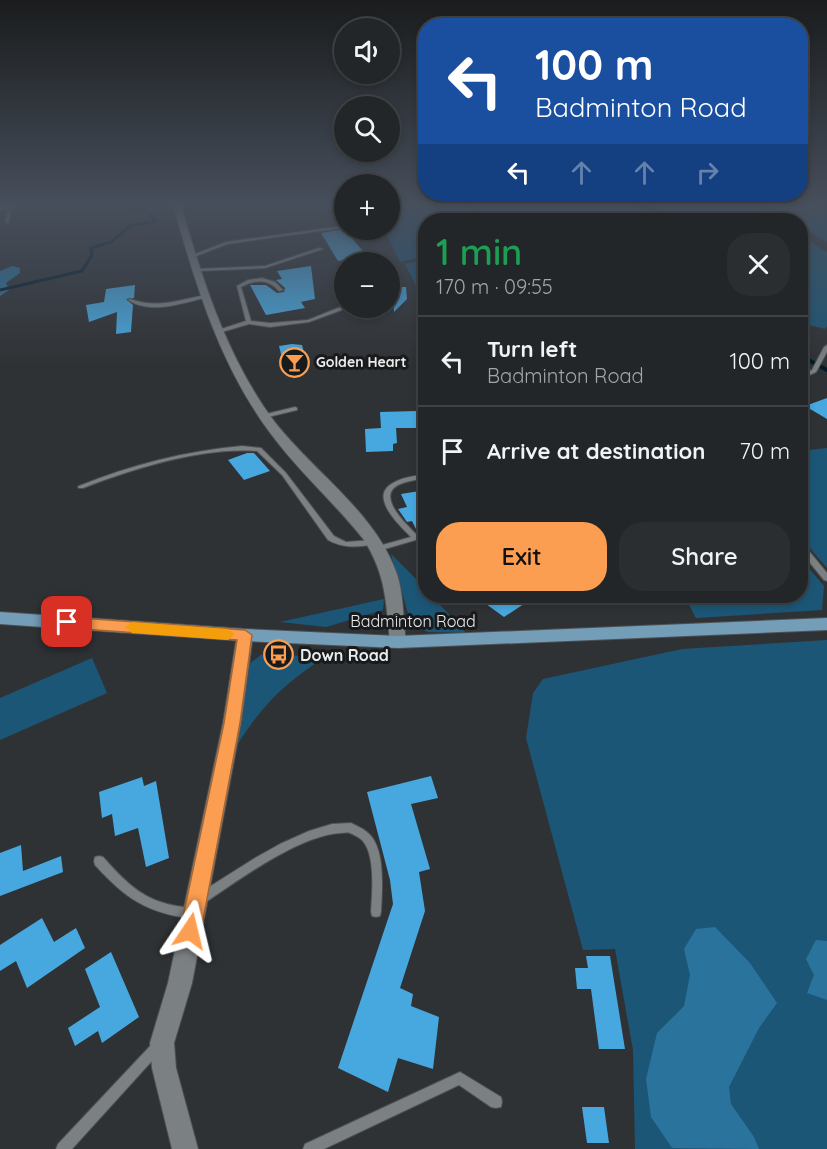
<!DOCTYPE html>
<meta charset="utf-8">
<style>
body{margin:0;font-family:Quicksand,sans-serif;background:#2b2e30;color:#f1f3f6;height:100vh;display:flex;flex-direction:column;font-size:22px;white-space:nowrap}
*{box-sizing:border-box;margin:0}
p{font-size:20px;color:#a3a5a8}
.icon{flex:none;width:33px;height:33px;fill:none;stroke:currentColor;stroke-width:2;stroke-linecap:round;stroke-linejoin:round}
.map{position:relative;flex:1;overflow:hidden}
.panel{position:absolute;left:418px;top:213px;width:390px;height:390px;display:flex;flex-direction:column;background:#232628;border-radius:24px;box-shadow:0 3px 9px #0003,0 0 0 2px #404345}
.panel>*{flex:none}
.banner{position:absolute;left:418px;top:18px;width:390px;height:183px;border-radius:24px;box-shadow:0 3px 9px #0003,0 0 0 2px #404345;background:#1a4fa0;color:#fff;overflow:hidden}
.buttons{position:absolute;left:334px;top:18px;display:grid;gap:12px}
.buttons a{display:grid;place-items:center;width:66px;height:66px;border-radius:50%;background:#232628;box-shadow:0 3px 9px #0003,0 0 0 2px #404345;font-size:30px}
.pin{position:absolute;display:grid;place-items:center;width:51px;height:51px;color:#fff;margin:-26px;border-radius:12px;box-shadow:0 3px 9px #0006}
.me{position:absolute;width:66px;margin:-33px;rotate:10deg;stroke-linejoin:round;filter:drop-shadow(0 0 4px #0008)}
.turn{display:flex;align-items:center;gap:21px;height:126px;padding:0 18px;font-size:27px}
.turn .icon{width:78px;height:78px;stroke-width:2.5}
.turn b{display:block;font-size:42px;line-height:51px}
.lanes{display:flex;align-items:center;height:57px;padding:0 18px;background:#0003;justify-content:center;gap:30px;direction:ltr}
.lanes .off{opacity:.35}
.round{display:grid;place-items:center;flex:none;width:63px;height:63px;border-radius:24px;background:#2b2e30}
.headline{display:flex;align-items:center;justify-content:space-between;height:102px;padding:0 18px}
h1{font-size:36px;font-weight:600;line-height:45px;color:#1e9e55}
.action{display:flex;gap:12px;margin-top:auto;padding:12px 18px}
.action a{flex:1;height:69px;border-radius:24px;background:#fb9e51;color:#111;font-size:24px;font-weight:600;line-height:69px;text-align:center}
.action a+a{background:#2b2e30;color:#f1f3f6}
ul{padding:0;list-style:none}
li{display:flex;align-items:center;gap:18px;height:90px;padding:0 18px;border-top:2px solid #404345}
li div{flex:1}
li b{display:block;font-size:22px}
li em{font-style:normal}
.map>svg:first-child{display:block}
.green{fill:#1c5676}
.forest{fill:#29739d}
.lines{fill:none;stroke-linecap:round;stroke-linejoin:round}
.stream-far1{stroke:#001b2c;stroke-width:3}
.stream{stroke:#001b2c;stroke-width:4}
.building{fill:#47a8e0}
.service-casing{stroke:#4e5053;stroke-width:2}
.minor-casing{stroke:#4e5053;stroke-width:2}
.tertiary-casing{stroke:#4e5053;stroke-width:2}
.primary-casing{stroke:#4e5053;stroke-width:2}
.service{fill:#7b8083;fill-rule:evenodd}
.minor{fill:#7b8083;fill-rule:evenodd}
.tertiary{fill:#7b8083;fill-rule:evenodd}
.primary{fill:#749db8;fill-rule:evenodd}
.route{fill:#fb9e51;stroke:#a36735;stroke-width:1.5}
.slow{fill:#f59e0b}
.labels{text-anchor:middle;stroke-width:6;stroke-linejoin:round;paint-order:stroke}
.far-poi-label{font-size:14px;font-weight:bold;fill:#e9ebed;stroke:#181a1b;text-anchor:start}
.street-label{font-size:16px;fill:#e9ebed;stroke:#181a1b}
.poi-label{font-size:16px;font-weight:bold;fill:#e9ebed;stroke:#181a1b;text-anchor:start}
</style>
<div class="map">
<svg width="827" height="1149" viewBox="0 0 827 1149">
<rect width="100%" height="100%" fill="#2f3235"/>
<g class="green">
<polygon points="390,205 464,205 488,220 426,220 426,256 400,262 385,230 390,230"/>
<polygon points="470,205 628,205 656,214 662,220 493,220"/>
<polygon points="648,205 755,205 774,220 673,220 667,212"/>
<polygon points="768,205 827,205 827,242 801,226 801,220 792,220"/>
<polygon points="801,236 827,252 827,326 825,329 801,323"/>
<polygon points="426,259 426,305 405,264"/>
<polygon points="827,448 827,568 801,538 801,451"/>
<polygon points="391,554 426,589 426,596 432,596 466,633 428,632 411,624"/>
<polygon points="801,559 824,586 822,610 696,618 684,596 801,596"/>
<polygon points="384,599 383,610 326,627 280,622"/>
<polygon points="827,640 827,1149 635,1149 633,1050 615,949 583,950 526,738 533,693 543,679 682,649"/>
<path d="M261,655L315,656L319,661C278,688 256,713 231,755L246,666Z"/>
<polygon points="92,658 107,693 0,740 0,698"/>
</g>
<g class="forest">
<polygon points="12,266 20,268 20,273 6,283 9,290 0,296 0,271"/>
<polygon points="715,927 750,963 777,1003 759,1028 729,1087 731,1104 754,1137 759,1149 672,1148 651,1117 646,1079 657,1033 684,1006 690,975 684,949 696,929"/>
<polygon points="816,940 827,941 827,1000 807,993 814,975 806,959"/>
</g>
<g class="lines">
<g class="stream-far1">
<polyline points="638,205 661,213 667,220"/>
<polyline points="0,290 82,271 92,255 91,248 111,242 130,226 155,221 147,211 126,205"/>
</g>
<polyline class="stream" points="801,356 827,370"/>
</g>
<g class="building">
<polygon points="345,229 345,230 367,256 338,261 321,233"/>
<polygon points="311,266 315,299 301,302 305,308 266,315 250,285 266,285 277,293 284,292 285,288 276,280 282,279 277,271"/>
<polygon points="135,285 134,298 126,299 133,305 131,332 116,334 117,312 89,322 86,305 104,302 106,289"/>
<polygon points="392,287 406,287 407,299 394,312"/>
<polygon points="292,344 302,345 308,368 306,368 307,371 292,373 291,369 285,370 279,346"/>
<polygon points="827,398 827,419 805,406"/>
<polygon points="417,411 418,428 396,428 397,443 393,444 393,451 366,452 365,429 381,428 380,412"/>
<polygon points="247,453 254,453 270,471 244,480 228,460"/>
<polygon points="426,490 426,531 418,533 412,521 407,522 398,509 407,507 401,494"/>
<polygon points="475,596 536,596 504,617"/>
<polygon points="431,776 438,798 411,804 430,869 419,872 425,911 400,988 413,994 411,1006 439,1017 433,1069 398,1058 388,1092 338,1068 393,904 390,880 367,792"/>
<polygon points="142,777 144,786 156,781 169,858 146,867 138,828 115,836 112,814 102,818 99,792"/>
<polygon points="21,845 23,871 61,856 63,872 0,896 0,853"/>
<polygon points="42,918 54,942 76,928 85,948 27,988 16,961 0,971 0,945"/>
<polygon points="111,952 139,1017 102,1043 98,1031 75,1046 68,1028 100,1007 85,969"/>
<polygon points="586,956 610,956 625,1049 599,1049 591,989 577,989 575,968 588,968"/>
<polygon points="582,1107 604,1107 609,1143 587,1143"/>
</g>
<g class="lines">
<defs>
<g id="service">
<polygon points="10,206 12,207 9,222 7,223 5,222 8,207"/>
<polygon points="342,226 344,227 343,228 227,244 194,257 190,256 226,242"/>
<polygon points="319,248 323,249 265,268 197,271 195,270 197,269 265,266"/>
<path d="M262,278L275,282L283,290L279,291C269,279 255,279 241,287L251,321L270,323L308,320L343,306H345V308H347L309,322L270,327L249,324L222,332H218V330L246,321L237,286L248,280Z"/>
<polygon points="336,292 340,292 345,295 345,298 336,294"/>
<path d="M206,295L208,296V297C183,303 151,315 128,300L130,299C158,309 178,300 206,295Z"/>
<polygon points="827,345 827,352 816,372 801,379 801,375 812,370 824,347"/>
<polygon points="295,407 297,408 297,410 264,418 261,416 262,415"/>
<path d="M242,446L261,448L286,473L334,536L346,542L373,540H376L377,542L376,544C359,547 344,549 328,540L282,475L257,451C202,447 135,468 83,488H79L78,487L79,486C131,465 186,451 242,446Z"/>
<path d="M426,474V478C417,480 406,481 398,485C376,497 407,525 417,535L426,533V537L378,551H375L374,549L375,547L411,537C399,525 368,496 393,483C403,477 415,476 426,474Z"/>
<polygon points="801,545 804,545 827,573 827,581 824,580 801,552"/>
<path d="M351,823C357,826 364,829 368,833C386,848 382,891 381,912L380,916L376,917L372,916L371,912C372,893 376,855 362,840C360,838 353,834 350,833C347,832 344,833 341,833C300,835 240,879 206,902L202,903L198,902L197,898L198,894L255,858L280,844L309,831L332,824Z"/>
<path d="M99,856L103,857C120,876 138,896 164,903C175,907 186,906 197,910L198,914L197,918L193,919C147,913 126,899 95,865L94,861L95,857Z"/>
<polygon points="156,1042 160,1044 162,1048 160,1052 72,1149 56,1149 58,1144 152,1044"/>
<polygon points="460,1072 501,1097 502,1102 501,1107 496,1108 491,1107 459,1085 324,1149 303,1149 305,1144"/>
</g>
<g id="minor">
<polygon points="9,205 21,205 0,211 0,207"/>
<polygon points="245,629 251,631 253,635 241,723 192,983 174,1043 176,1068 198,1149 172,1149 152,1068 150,1043 168,983 223,723 237,635 239,631"/>
</g>
<path id="tertiary" d="M173,205H181C201,275 223,346 264,407C303,466 373,506 397,574C404,596 403,620 406,642L404,646H392L390,642C386,602 386,575 364,540C335,503 299,472 271,434C220,366 196,286 173,205Z"/>
<polygon id="primary" points="0,612 245,629 398,636 827,618 827,630 398,648 245,641 0,624"/>
</defs>
<use href="#service" class="service-casing"/>
<use href="#minor" class="minor-casing"/>
<use href="#tertiary" class="tertiary-casing"/>
<use href="#primary" class="primary-casing"/>
<use href="#service" class="service"/>
<use href="#minor" class="minor"/>
<use href="#tertiary" class="tertiary"/>
<use href="#primary" class="primary"/>
</g>
<linearGradient id="sky" x2="0" y2="1"><stop stop-color="#1a1c1d"/><stop offset="0.56" stop-color="#474f5c"/><stop offset="1" stop-color="#474f5c" stop-opacity="0"/></linearGradient>
<rect width="827" height="365" fill="url(#sky)"/>
<polygon class="route" points="67,617 245,630 252,635 240,723 201,931 198,938 190,941 183,938 180,931 224,723 237,640 67,628 59,622"/>
<polygon class="slow" points="132,622 228,629 235,634 228,640 132,633 125,627"/>
<defs>
<symbol id="bar-ring" viewBox="-11 -11 22 22"><circle r="9.5" fill="#181a1b" stroke="#fb9e51" stroke-width="1.5"/><path d="M-6-5H6L.8 .8V4.5H3.5V6h-7V4.5H-.8V.8Z" fill="#fb9e51"/></symbol>
<symbol id="bus-ring" viewBox="-11 -11 22 22"><circle r="9.5" fill="#181a1b" stroke="#fb9e51" stroke-width="1.5"/><path d="M-5-6H5V4H4V6H2V4H-2V6H-4V4H-5ZM-3.5-4V0h7V-4ZM-3.5 1.2v1.5H-2V1.2ZM2 1.2v1.5H3.5V1.2Z" fill="#fb9e51"/></symbol>
</defs>
<g fill-rule="evenodd">
<use href="#bar-ring" x="278" y="346" width="33" height="33"/>
<use href="#bus-ring" x="262" y="638" width="33" height="33"/>
</g>
<g class="labels">
<g class="far-poi-label">
<text x="316" y="367">Golden Heart</text>
</g>
<g class="street-label">
<text x="413" y="627">Badminton Road</text>
</g>
<g class="poi-label">
<text x="300" y="661">Down Road</text>
</g>
</g>
</svg>
<div class="buttons">
<a><svg class="icon" aria-label="sound" viewBox="0 0 24 24"><path d="M4 9h4l5-4v14l-5-4H4zM17 9q2 3 0 6"/></svg></a>
<a><svg class="icon" aria-label="search" viewBox="0 0 24 24"><circle cx="10" cy="10" r="6"/><path d="M15 15l6 6"/></svg></a>
<a>+</a>
<a>−</a>
</div>
<div class="pin" style="left:67px;top:622px;background:#d93025"><svg class="icon" aria-label="arrive" viewBox="0 0 24 24"><path d="M6 21V4h12l-3 4 3 4H6"/></svg></div>
<svg class="me" style="left:190px;top:931px" viewBox="-20 -20 40 40"><path d="M0-17L14 15 0 8-14 15z" fill="#fb9e51" stroke="#fff" stroke-width="4"/></svg>
<div class="banner">
<div class="turn"><svg class="icon" aria-label="left" viewBox="0 0 24 24"><path d="M17 20v-9H6M10 6l-5 5 5 5"/></svg><div><b>100 m</b>Badminton Road</div></div>
<div class="lanes"><svg class="icon" aria-label="left" viewBox="0 0 24 24"><path d="M17 20v-9H6M10 6l-5 5 5 5"/></svg><svg class="icon off" aria-label="ahead" viewBox="0 0 24 24"><path d="M12 20V5M6 11l6-6 6 6"/></svg><svg class="icon off" aria-label="ahead" viewBox="0 0 24 24"><path d="M12 20V5M6 11l6-6 6 6"/></svg><svg class="icon off" aria-label="right" viewBox="0 0 24 24"><path d="M7 20v-9h11M14 6l5 5-5 5"/></svg></div>
</div>
<section class="panel">
<div class="headline"><div><h1>1 min</h1><p>170 m · 09:55</p></div><a class="round"><svg class="icon" aria-label="close" viewBox="0 0 24 24"><path d="M6 6l12 12M18 6L6 18"/></svg></a></div>
<ul>
<li><svg class="icon" aria-label="left" viewBox="0 0 24 24"><path d="M17 20v-9H6M10 6l-5 5 5 5"/></svg><div><b>Turn left</b><p>Badminton Road</p></div><em>100 m</em></li>
<li><svg class="icon" aria-label="arrive" viewBox="0 0 24 24"><path d="M6 21V4h12l-3 4 3 4H6"/></svg><div><b>Arrive at destination</b></div><em>70 m</em></li>
</ul>
<div class="action"><a>Exit</a><a>Share</a></div>
</section>
</div>
